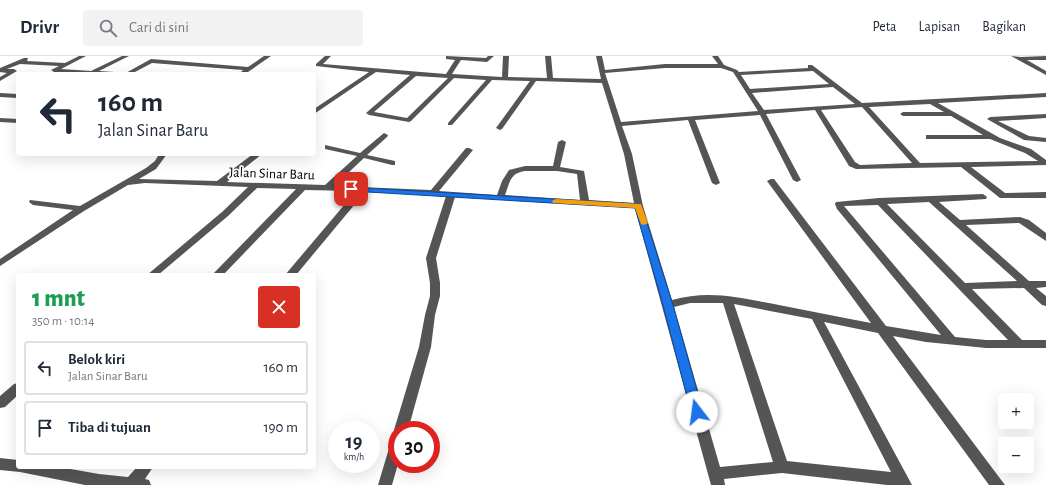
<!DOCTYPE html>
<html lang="id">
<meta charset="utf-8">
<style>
body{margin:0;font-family:"Alegreya Sans",sans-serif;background:#f2f2f3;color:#1f2937;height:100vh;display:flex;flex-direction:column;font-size:15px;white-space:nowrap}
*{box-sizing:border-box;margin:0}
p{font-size:13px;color:#747a83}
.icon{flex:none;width:22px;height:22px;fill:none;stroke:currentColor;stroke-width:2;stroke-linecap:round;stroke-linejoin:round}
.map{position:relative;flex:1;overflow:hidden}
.panel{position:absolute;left:16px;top:217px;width:300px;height:196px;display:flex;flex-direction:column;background:#fff;border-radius:4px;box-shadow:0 4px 16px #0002}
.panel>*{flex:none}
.guide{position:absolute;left:16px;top:16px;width:300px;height:84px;border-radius:4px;box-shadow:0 4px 16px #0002;background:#fff;color:#1f2937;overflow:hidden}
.controls{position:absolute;left:998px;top:337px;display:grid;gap:8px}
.controls a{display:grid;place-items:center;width:36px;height:36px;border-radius:4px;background:#fff;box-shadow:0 4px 16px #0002;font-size:20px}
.speed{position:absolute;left:328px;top:365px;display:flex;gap:8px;font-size:20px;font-weight:700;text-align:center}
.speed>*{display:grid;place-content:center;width:52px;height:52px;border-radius:50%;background:#fff;box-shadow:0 4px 16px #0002;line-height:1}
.speed small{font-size:10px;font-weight:400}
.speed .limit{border:6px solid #d22;background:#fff;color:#111}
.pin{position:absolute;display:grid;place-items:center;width:34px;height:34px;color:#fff;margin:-17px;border-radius:8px;box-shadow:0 2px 6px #0006}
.me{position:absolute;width:44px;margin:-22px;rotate:345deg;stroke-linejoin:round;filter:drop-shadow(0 0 3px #0008)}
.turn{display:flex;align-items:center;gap:14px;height:84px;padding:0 16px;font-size:18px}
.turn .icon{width:52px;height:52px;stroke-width:2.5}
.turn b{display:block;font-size:28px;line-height:34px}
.round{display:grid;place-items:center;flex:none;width:42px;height:42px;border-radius:4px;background:#f2f2f3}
.headline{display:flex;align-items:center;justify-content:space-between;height:68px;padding:0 16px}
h1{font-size:24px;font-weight:800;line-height:30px;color:#1e9e55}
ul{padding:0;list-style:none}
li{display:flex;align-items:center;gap:12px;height:54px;margin:0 8px 6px;padding:0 8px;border:2px solid #e0e1e3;border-radius:4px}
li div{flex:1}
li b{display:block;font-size:15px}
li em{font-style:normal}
header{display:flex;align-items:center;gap:24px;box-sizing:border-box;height:56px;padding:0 20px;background:#fff;border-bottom:1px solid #e0e1e3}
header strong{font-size:19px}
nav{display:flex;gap:22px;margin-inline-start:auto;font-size:14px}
.search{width:280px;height:36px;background:#f2f2f3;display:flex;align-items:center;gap:10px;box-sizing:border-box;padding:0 14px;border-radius:4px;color:#747a83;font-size:15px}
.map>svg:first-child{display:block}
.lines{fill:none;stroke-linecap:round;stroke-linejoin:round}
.minor{fill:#555;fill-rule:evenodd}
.route{fill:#1a73e8;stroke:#114b97}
.slow{fill:#f59e0b}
.labels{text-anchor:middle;stroke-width:3.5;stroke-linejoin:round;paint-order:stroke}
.street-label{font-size:14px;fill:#000;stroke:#fff}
</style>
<header>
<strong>Drivr</strong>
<div class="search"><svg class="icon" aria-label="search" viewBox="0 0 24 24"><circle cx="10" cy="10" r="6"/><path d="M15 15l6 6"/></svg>Cari di sini</div>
<nav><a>Peta</a><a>Lapisan</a><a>Bagikan</a></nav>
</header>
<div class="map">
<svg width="1046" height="429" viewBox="0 0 1046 429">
<rect width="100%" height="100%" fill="#fff"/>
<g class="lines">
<g class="minor">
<polygon points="79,0 86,0 61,13 91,15 122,0 129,0 99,15 114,16 117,18 54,16 51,14 59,10 20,8 7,13 14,13 17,15 0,25 0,21 7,17 0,16 0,12 24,2 28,2 27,5 65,7"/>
<polygon points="264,0 271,0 245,18 240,17 243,14 152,7 131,18 124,18 151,3 248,11"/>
<path d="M325,0H331L323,8L446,18L455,4L446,3V0L486,2L488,0H494L487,6L461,4L452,18L502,21L503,0H509L508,21L547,22L545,0H551L553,22L601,23L596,0H602L605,14L665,8H718L712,0H718L724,9L737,14L739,16L808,12V9H812L862,47L1046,37V41L938,47L1000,82L1031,93L1046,104V109L971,111L1005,137L1046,136V142H1000L961,111L856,113L849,110L815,54L766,58L801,124L797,126L793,124L760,59L695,64L720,127L716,129L712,127L688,64L622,70L632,98L643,150L672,244C712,233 744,243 784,250C813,256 841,261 871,267L767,125L771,123H774L886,270L941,279L837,153L835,148L836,146L879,142L983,138L987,141L986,143L939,146L960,164L1020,161L1029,164L1046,177V185L1019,167L966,169L1029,225H1046V231L1036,232L1046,240V250L1042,249L1024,232L972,233L1022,284H1046V292H986L926,286L893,280L1005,429H989L878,277L824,266L912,429H887L782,417L724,423L725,429H711L635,152L455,141L436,202L440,227V240L435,259L431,291L408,374H397V378L394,374L419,291L425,259L430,240V227L426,202L446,140L365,136L296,219H285L356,135L305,134L223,219H212L296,133L257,132L228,160L158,219H147L222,156L248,131L145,127L128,129L84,155L0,210V203L73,154L33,149L29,146L30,144L80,150L146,112L155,105L159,98H167L156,113L139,123L217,125L253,98H262L227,126L325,129L357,100L325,93V89L360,97L384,77L388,79L387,81L367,99L395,105V109H392L364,102L334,130L431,134L466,92H469L473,94L439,135L497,139L502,125L509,114L525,110H553L558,86L562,84L566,86L560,111L584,115L589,144L634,147L624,98L602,27L536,25L502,73L500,74L496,72L530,25L492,24L452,69H448V67L486,24L454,22L411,65L409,66L369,59L366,57L410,19L376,16L314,58V53L369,16L316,10V8ZM665,12H721L733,16L758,55L621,66L605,17ZM813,15L829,28L750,33L741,19ZM416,20L448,22L407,62L374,56ZM833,31L855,48L764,54L752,37ZM930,48L944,56H903L900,58L903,60H951L983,79H926V83H990L1025,97L1038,105L920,107L869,51ZM862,51L912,107L860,109L855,106L821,54ZM525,115H557L577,118L580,144L505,139C510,126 510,117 525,115ZM929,146L1017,225L965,227L887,148ZM878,149L1008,284H986L955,281L844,150ZM690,247H723L773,406L720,411L674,251ZM734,248L812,263L891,416L787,405Z"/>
<polygon points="1011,0 1021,1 1046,0 1046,4 1027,4 1046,15 1046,19"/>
<polygon points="0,37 18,38 18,42 0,41"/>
<polygon points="1046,58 1046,62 998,65 1029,80 1046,82 1046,86 1024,84 987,63 990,61"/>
<polygon points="0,62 18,63 18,67 0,66"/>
<polygon points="18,327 18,339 5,351 0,352 0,340 14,328"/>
<polygon points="397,383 397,408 398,408 392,429 378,429 390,389 392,385"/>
<polygon points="0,402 18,404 18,411 59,411 99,418 128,421 137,411 153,411 145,423 149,424 151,429 85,429 20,416 0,414"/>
</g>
</g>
<polygon class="route" points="348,131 641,148 673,249 703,356 701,360 697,361 693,360 691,356 663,249 635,152 351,135 348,134"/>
<polygon class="slow" points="556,143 641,148 648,167 644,169 641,168 635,152 553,147 552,145"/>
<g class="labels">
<g class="street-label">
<text transform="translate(272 117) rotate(2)" y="5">Jalan Sinar Baru</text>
</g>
</g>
</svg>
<div class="controls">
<a>+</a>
<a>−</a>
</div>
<div class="speed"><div>19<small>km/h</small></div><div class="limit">30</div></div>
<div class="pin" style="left:351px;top:133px;background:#d93025"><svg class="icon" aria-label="arrive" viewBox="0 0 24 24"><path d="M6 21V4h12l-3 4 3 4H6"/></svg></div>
<svg class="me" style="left:697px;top:356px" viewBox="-20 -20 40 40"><circle r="19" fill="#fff"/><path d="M0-13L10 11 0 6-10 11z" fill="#1a73e8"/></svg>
<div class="guide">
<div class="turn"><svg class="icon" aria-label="left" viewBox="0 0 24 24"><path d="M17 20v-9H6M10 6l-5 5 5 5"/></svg><div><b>160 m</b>Jalan Sinar Baru</div></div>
</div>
<section class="panel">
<div class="headline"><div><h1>1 mnt</h1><p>350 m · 10:14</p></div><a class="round" style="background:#d93025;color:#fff"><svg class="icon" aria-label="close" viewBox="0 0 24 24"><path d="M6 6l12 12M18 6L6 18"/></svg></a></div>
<ul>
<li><svg class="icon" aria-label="left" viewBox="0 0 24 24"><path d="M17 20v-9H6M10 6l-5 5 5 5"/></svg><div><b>Belok kiri</b><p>Jalan Sinar Baru</p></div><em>160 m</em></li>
<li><svg class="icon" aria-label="arrive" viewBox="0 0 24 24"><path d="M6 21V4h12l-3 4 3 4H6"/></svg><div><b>Tiba di tujuan</b></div><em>190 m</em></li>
</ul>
</section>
</div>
